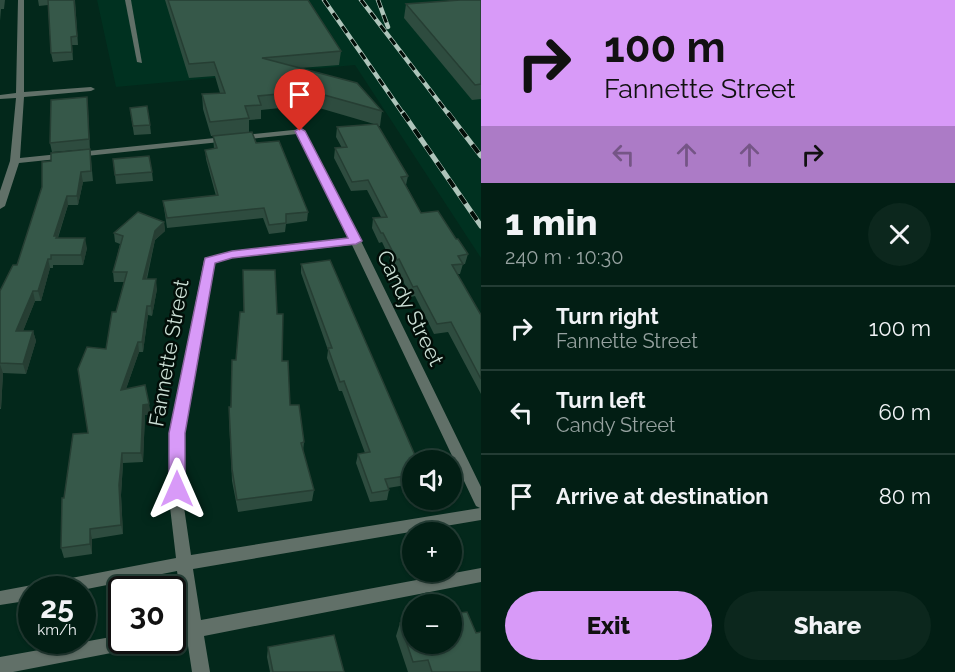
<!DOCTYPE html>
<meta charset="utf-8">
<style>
body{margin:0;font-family:Raleway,sans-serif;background:#0c271d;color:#f1f3f6;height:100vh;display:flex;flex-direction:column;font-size:22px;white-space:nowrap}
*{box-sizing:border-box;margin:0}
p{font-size:20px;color:#96a2a0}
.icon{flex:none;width:33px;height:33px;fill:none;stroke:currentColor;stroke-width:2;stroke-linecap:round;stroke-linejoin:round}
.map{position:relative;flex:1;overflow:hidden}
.sheet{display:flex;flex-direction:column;background:#021e14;width:474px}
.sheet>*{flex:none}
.guide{background:#d89af8;color:#111;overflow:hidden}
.tools{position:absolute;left:402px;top:450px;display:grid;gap:12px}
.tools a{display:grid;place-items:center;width:60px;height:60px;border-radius:50%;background:#021e14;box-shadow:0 2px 4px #0004,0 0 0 2px #233c34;font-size:30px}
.speed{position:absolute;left:18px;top:576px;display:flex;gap:12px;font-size:30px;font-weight:700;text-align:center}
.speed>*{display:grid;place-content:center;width:78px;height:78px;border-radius:50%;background:#021e14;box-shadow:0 2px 4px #0004,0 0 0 2px #233c34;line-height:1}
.speed small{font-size:15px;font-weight:400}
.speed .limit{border:3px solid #111;border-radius:9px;background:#fff;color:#111}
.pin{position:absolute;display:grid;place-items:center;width:51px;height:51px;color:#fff;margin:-62px -26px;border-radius:50% 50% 50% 0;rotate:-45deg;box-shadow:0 0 6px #0007}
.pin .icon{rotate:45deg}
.me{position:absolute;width:66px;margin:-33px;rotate:0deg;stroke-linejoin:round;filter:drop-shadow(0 0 4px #0008)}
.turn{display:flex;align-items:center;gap:21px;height:126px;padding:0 24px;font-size:27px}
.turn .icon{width:78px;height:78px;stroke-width:2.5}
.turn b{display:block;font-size:42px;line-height:51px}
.lanes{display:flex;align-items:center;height:57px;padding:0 24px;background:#0003;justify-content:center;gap:30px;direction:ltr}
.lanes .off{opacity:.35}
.round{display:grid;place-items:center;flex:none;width:63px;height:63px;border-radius:32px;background:#0c271d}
.summary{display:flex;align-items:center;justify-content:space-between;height:102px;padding:0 24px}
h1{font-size:36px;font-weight:800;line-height:45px}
.action{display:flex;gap:12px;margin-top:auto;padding:12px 24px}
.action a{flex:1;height:69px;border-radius:36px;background:#d89af8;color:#111;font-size:24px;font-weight:800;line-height:69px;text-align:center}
.action a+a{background:#0c271d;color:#f1f3f6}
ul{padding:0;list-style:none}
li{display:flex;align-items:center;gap:18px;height:84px;padding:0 24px;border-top:2px solid #233c34}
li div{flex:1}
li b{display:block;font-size:22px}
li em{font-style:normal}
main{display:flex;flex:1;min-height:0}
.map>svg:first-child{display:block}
.built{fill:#003120}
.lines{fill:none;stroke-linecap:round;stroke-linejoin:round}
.lane{fill:#617068;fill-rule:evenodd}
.street{fill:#617068;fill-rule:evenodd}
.rail-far1-casing{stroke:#aec4ba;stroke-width:4.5}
.rail-casing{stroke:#aec4ba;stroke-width:5}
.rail-far1{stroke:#020e08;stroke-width:3;stroke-dasharray:8;stroke-linecap:butt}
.rail{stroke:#020e08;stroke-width:4;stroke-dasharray:10;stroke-linecap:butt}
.wall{fill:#2e4c3f}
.shaded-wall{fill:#263e33}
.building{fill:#365849;stroke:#263e33;stroke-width:1.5}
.route{fill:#d89af8;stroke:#8c64a1;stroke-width:1.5}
.labels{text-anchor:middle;stroke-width:5;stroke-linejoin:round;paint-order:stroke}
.street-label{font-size:21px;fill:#caded4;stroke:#020e08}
</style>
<main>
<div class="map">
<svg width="481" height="672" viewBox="0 0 481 672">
<rect width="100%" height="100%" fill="#03281b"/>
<polygon class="built" points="97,0 481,0 481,258 355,65 116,87"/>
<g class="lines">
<polygon class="lane" points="125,0 131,0 142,63 137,62"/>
<g class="street">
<path d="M18,0H24V92L91,87L95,89L91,91L24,97L20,158L303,129L361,241L481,487V520L193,569L201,620L481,568V582L204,636L210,672H192L187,639L172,642L168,640H172V626L185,623L177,571L82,590H32V600L0,605V591L32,585L38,588L39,585L45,583L176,558L170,507V433L204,260L205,258L232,252L350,239L297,134L19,163L5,206L0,209V191L10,161L16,98L0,99V95L16,93ZM352,245L474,502L476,506L480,508L191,555L184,507V433L214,262L232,258Z"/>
<polygon points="122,635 122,640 145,640 143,646 137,648 13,672 0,672 0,657"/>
</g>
<defs>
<g id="rail-far1">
<polyline points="324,0 404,115"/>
<polyline points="361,0 449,115"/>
<polyline points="378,0 388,27"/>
</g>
<g id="rail">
<polyline points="403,113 481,226"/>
<polyline points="448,113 481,156"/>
</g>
</defs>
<use href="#rail-far1" class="rail-far1-casing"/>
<use href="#rail" class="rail-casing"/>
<use href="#rail-far1" class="rail-far1"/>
<use href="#rail" class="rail"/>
</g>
<g class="wall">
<polygon points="0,0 5,0 4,9 1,9 0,21"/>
<polygon points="38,0 75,0 78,45 72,45 73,60 53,62 51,53 48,5 39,6"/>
<polygon points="165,0 308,0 341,51 339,65 300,68 382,111 380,126 378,126 408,176 406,185 421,213 456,239 468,254 465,264 463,264 460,274 457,274 481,315 481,394 448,332 434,334 415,296 411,297 397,269 395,269 382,242 379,243 372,228 373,218 381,217 367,190 351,191 334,158 335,148 342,148 336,137 337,127 374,124 309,105 261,110 261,119 249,120 249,132 308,212 307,221 286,224 285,232 269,234 263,218 167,228 163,201 216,196 206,159 205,150 214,149 213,136 211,136 203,109 202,94 220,93 215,76 189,78"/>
<polygon points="481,0 481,99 472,100 404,18 406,4"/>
<polygon points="87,97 90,149 52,152 50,143"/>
<polygon points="130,108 150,125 151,134 134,135"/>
<polygon points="90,149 93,181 83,182 78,205 68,205 58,238 87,248 83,265 53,265 53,268 50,268 41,301 35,301 23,331 33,331 36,341 26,374 3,373 1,409 0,409 0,291 17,265 51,161"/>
<polygon points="113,159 152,172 153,181 116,184"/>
<polygon points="164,222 165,231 155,240 147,279 157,289 152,316 148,315 143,352 139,352 126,389 151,414 145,415 143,462 123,463 121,495 123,534 92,539 92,554 64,558 61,548 64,498 88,433 106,349 124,282 114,282 113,272 120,244 115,242 114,233"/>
<polygon points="301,264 412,460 412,484 388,488 389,490 387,500 370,502 356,463 358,454 365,453 342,391 339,391 327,358 328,350 301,273"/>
<polygon points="277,314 282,361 290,405 304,442 303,452 314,490 312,501 238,512 232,481 229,419 236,360"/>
<polygon points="400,623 476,633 481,672 408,672 396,636"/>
<polygon points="268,647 344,672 270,672 267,657"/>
</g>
<g class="shaded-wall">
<polygon points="87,97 88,106 90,149 89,139"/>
<polygon points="81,172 83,182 78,205 77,196"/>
<polygon points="67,196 68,205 57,239 54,236"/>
<polygon points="164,222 165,231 155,240 144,288 143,279 155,231"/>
<polygon points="85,238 87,248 83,265 81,255"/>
<polygon points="48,259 50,268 41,301 38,291"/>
<polygon points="156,279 157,289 152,316 151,306"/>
<polygon points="33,291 35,301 19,341 16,331"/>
<polygon points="147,306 148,315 143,352 142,342"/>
<polygon points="33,331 36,341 26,374 23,364"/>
<polygon points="138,342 139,352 122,400 121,390"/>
<polygon points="0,364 3,373 1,409 0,406"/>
<polygon points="149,404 151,414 145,415 143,462 141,453 143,405"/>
<polygon points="122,453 123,463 121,495 123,534 121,525 119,485"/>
<polygon points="90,529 92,539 92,554 90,544"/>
</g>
<g class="building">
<polygon points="48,0 74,0 77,36 71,37 72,52 51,53"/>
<polygon points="168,0 308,0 341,51 262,58 357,83 382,111 310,91 258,96 261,105 245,106 249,118 210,122 202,94 225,93 214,62 189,64"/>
<polygon points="460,0 481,0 481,84 475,85 406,4"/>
<polygon points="87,97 89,139 50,143 51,100"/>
<polygon points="147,106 150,125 133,126 130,108"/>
<polygon points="377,124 408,176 401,177 421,213 438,211 456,239 458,239 468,254 458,256 463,264 452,265 481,315 481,379 451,322 437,324 417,286 413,287 399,259 397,260 383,233 381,233 373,218 387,217 368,180 352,182 335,148 347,147 337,127"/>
<polygon points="252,132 256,143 279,141 308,212 286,214 286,223 269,225 264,208 167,218 163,201 218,195 205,150 217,148 213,136"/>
<polygon points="90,149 91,171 81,172 77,196 67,196 54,236 57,236 56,238 85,238 81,255 51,255 51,259 48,259 38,291 33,291 16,331 33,331 23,364 0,363 0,291 13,265 17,265 42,187 42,162 51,161 51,153"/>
<polygon points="149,156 152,172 115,175 113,159"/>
<polygon points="138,212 164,222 155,231 143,279 156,279 151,306 147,306 142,342 138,342 121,390 145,385 149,404 143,405 141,453 122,453 119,485 121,525 90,529 90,544 61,548 62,498 64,498 73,434 88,433 78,369 87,347 106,349 112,312 116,312 127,272 113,272 123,236 114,233"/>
<polygon points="330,260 417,460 412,460 412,475 385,479 389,490 372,493 358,454 370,452 344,381 340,382 328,348 332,348 301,264"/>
<polygon points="243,270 275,270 277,314 283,314 282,361 288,361 290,405 299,405 304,442 301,443 314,490 237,500 232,469 229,407 231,407 232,360 236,360 240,312 244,312"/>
<polygon points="467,612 476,633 481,632 481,672 432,672 428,660 413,662 400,623 412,621 412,644 452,644 452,614"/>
<polygon points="334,635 344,672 273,672 268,647"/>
</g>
<polygon class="route" points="300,128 305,131 362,241 356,244 232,258 215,263 185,433 185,489 183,494 177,496 172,494 169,489 169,433 205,258 232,251 348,238 295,131"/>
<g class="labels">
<g class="street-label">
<text transform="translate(410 308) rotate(64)" y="7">Candy Street</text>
<text transform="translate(169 353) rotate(-80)" y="7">Fannette Street</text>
</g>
</g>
</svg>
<div class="tools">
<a><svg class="icon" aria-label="sound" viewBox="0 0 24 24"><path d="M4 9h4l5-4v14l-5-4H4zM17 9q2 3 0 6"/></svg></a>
<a>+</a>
<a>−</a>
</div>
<div class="speed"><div>25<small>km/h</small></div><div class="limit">30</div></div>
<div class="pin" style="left:300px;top:131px;background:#d93025"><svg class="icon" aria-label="arrive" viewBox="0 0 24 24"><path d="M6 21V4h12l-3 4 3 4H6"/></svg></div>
<svg class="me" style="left:177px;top:489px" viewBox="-20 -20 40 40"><path d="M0-17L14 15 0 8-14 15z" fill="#d89af8" stroke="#fff" stroke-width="4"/></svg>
</div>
<section class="sheet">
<div class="guide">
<div class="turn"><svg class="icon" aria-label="right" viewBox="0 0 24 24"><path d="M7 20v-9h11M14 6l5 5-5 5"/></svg><div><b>100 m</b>Fannette Street</div></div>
<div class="lanes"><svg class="icon off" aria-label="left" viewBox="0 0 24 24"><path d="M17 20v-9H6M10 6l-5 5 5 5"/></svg><svg class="icon off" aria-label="ahead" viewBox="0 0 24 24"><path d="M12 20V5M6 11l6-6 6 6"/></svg><svg class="icon off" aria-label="ahead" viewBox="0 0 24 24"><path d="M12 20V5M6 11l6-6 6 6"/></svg><svg class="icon" aria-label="right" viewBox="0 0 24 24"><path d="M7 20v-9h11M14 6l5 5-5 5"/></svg></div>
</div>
<div class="summary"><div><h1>1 min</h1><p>240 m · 10:30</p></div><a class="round"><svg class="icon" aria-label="close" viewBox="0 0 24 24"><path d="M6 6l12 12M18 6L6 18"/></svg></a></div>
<ul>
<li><svg class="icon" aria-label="right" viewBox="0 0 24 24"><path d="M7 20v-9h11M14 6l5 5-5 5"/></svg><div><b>Turn right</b><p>Fannette Street</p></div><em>100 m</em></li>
<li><svg class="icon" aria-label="left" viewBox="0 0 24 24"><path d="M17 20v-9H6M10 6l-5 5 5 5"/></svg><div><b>Turn left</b><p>Candy Street</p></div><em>60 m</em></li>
<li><svg class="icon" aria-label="arrive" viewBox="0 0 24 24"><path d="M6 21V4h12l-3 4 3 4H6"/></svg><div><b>Arrive at destination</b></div><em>80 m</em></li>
</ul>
<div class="action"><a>Exit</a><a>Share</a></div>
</section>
</main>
